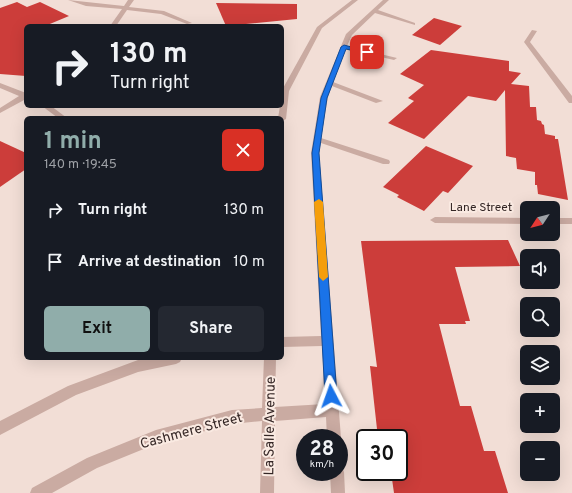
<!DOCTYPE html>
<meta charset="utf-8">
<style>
body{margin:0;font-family:Overpass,sans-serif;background:#242831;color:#f1f3f6;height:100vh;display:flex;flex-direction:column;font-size:15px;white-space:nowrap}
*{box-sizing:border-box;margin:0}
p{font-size:13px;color:#9ea1a6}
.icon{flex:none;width:22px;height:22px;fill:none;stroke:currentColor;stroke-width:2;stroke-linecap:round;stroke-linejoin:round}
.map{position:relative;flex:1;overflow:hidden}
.sheet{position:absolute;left:24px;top:116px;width:260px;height:244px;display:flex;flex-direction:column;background:#171b24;border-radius:6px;box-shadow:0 4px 16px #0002}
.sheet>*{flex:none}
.top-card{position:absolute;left:24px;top:24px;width:260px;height:84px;border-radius:6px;box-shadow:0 4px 16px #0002;background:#171b24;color:#f1f3f6;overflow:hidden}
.needle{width:26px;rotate:234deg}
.fabs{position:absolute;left:520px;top:201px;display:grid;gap:8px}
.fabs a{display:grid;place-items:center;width:40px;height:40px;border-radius:6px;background:#171b24;box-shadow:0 4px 16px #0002;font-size:20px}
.speed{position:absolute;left:296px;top:429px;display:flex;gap:8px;font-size:20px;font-weight:700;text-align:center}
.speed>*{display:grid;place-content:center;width:52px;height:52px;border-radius:50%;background:#171b24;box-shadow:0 4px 16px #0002;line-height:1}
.speed small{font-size:10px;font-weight:400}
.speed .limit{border:2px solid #111;border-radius:6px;background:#fff;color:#111}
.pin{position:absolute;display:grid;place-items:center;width:34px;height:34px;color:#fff;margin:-17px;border-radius:8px;box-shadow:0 2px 6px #0006}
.me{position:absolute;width:44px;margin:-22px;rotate:356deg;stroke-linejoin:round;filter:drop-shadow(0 0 3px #0008)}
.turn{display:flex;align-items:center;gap:14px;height:84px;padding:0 20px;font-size:18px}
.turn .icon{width:52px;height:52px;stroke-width:2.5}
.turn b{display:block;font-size:28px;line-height:34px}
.round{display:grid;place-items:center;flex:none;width:42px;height:42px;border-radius:6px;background:#242831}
.summary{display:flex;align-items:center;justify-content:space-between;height:68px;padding:0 20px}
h1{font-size:24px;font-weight:700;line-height:30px;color:#90adaa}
.button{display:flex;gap:8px;margin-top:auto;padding:8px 20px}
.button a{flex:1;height:46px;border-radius:6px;background:#90adaa;color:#111;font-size:16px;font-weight:700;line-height:46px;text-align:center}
.button a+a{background:#242831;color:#f1f3f6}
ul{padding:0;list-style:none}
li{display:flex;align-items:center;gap:12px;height:52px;padding:0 20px}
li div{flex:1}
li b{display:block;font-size:15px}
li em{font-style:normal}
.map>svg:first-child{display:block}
.building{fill:#cc3d3a}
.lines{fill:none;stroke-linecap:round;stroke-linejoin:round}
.minor{fill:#caaba2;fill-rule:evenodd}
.route{fill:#1a73e8;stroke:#114b97}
.slow{fill:#f59e0b}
.labels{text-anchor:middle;stroke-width:4;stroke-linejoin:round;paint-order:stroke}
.street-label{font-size:12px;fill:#342625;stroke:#faeae2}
.near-street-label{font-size:14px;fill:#342625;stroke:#faeae2}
</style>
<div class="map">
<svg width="572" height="493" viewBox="0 0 572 493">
<rect width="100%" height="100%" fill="#f2ded6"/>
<g class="building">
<polygon points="17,2 27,7 40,2 69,16 45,26 26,26 26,76 0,74 0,8"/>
<polygon points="216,3 297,4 297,19 226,26"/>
<polygon points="434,18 462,26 440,45 412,35"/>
<polygon points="431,50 509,61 509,71 521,73 511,84 529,86 530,107 536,107 537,120 541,121 542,124 544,125 545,134 555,136 555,139 558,139 568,200 538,194 537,185 535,185 535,172 517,169 516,158 506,156 505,90 496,101 468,96 424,139 388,123 414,101 408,98 424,85 400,74"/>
<polygon points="0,141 26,153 26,169 0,187"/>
<polygon points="426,146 473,166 448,193 443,191 424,211 397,197 399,195 383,187"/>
<polygon points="508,240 520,266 455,267 470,321 465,321 466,324 439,324 460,406 471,406 484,451 495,451 508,493 394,493 391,472 399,472 399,438 378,438 370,366 377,367 361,241"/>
</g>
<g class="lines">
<g class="minor">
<polygon points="68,0 124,6 128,0 134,0 129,7 164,11 192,23 187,24 161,14 127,10 116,26 110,26 122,9 86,6"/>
<polygon points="352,0 358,0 322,28 289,91 286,119 282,121 282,118 278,118 280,106 282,106 282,90 317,27"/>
<polygon points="383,0 389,0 378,10 415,23 415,25 375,13 352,35 347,46 397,58 394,60 346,49 333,82 383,101 376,103 332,86 328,97 321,138 389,160 390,162 389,164 383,164 321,143 319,153 341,438 339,442 339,438 327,438 326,417 275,421 274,493 260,493 262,421 232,424 156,444 97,468 52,493 30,493 32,488 87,458 156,430 232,410 262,408 264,358 276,358 275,407 325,404 322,346 282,347 282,337 321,336 311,153 320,97 346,34"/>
<polygon points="532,30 537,31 530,42 572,96 572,103 569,103 524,42"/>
<polygon points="0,83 26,93 26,99 0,113 0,108 19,96 0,88"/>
<polygon points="42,106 51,106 67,118 58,118"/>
<polygon points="435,217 527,218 527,224 435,223 430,220"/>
<rect x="553" y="218" width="19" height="6"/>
<polygon points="149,358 182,358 180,362 176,364 138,372 76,395 0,435 0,421 68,386 138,360"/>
<polygon points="339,466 342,467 344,472 345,493 331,493 330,472 339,472"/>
</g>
</g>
<polygon class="route" points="344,45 370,52 367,54 346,49 327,98 319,153 337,396 335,401 331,402 327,401 325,396 312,153 321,98 341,47"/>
<polygon class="slow" points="319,199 323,202 328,277 323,281 319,277 314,202"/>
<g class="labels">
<g class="street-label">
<text x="481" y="211">Lane Street</text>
</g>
<g class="near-street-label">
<text transform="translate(269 426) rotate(-89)" y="5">La Salle Avenue</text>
<text transform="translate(191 430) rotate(-15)" y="5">Cashmere Street</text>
</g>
</g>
</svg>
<div class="fabs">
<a><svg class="needle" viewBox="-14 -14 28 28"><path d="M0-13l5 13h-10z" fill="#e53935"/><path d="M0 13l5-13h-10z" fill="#9ea1a6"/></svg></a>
<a><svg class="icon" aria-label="sound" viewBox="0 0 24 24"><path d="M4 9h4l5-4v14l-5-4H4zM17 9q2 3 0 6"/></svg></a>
<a><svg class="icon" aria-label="search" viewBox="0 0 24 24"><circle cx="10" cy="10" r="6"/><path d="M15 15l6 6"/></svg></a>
<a><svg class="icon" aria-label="layers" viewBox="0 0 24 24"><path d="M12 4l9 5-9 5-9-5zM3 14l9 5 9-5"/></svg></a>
<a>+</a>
<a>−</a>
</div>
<div class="speed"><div>28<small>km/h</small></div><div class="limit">30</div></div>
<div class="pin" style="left:367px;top:52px;background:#d93025"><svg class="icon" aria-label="arrive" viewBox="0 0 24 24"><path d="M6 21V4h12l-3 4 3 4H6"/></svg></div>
<svg class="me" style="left:331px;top:396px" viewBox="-20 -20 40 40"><path d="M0-17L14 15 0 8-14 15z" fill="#1a73e8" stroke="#fff" stroke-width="4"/></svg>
<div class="top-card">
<div class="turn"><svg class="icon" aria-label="right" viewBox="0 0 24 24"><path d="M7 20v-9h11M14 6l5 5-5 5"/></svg><div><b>130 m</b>Turn right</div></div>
</div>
<section class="sheet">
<div class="summary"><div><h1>1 min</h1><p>140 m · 19:45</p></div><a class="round" style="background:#d93025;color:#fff"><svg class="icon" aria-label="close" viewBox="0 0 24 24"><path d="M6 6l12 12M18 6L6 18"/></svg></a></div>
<ul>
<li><svg class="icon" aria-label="right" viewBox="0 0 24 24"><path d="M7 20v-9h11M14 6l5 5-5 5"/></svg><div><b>Turn right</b></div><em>130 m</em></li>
<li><svg class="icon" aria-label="arrive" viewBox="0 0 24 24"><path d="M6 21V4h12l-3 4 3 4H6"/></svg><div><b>Arrive at destination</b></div><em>10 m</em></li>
</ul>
<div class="button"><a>Exit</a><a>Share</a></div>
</section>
</div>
